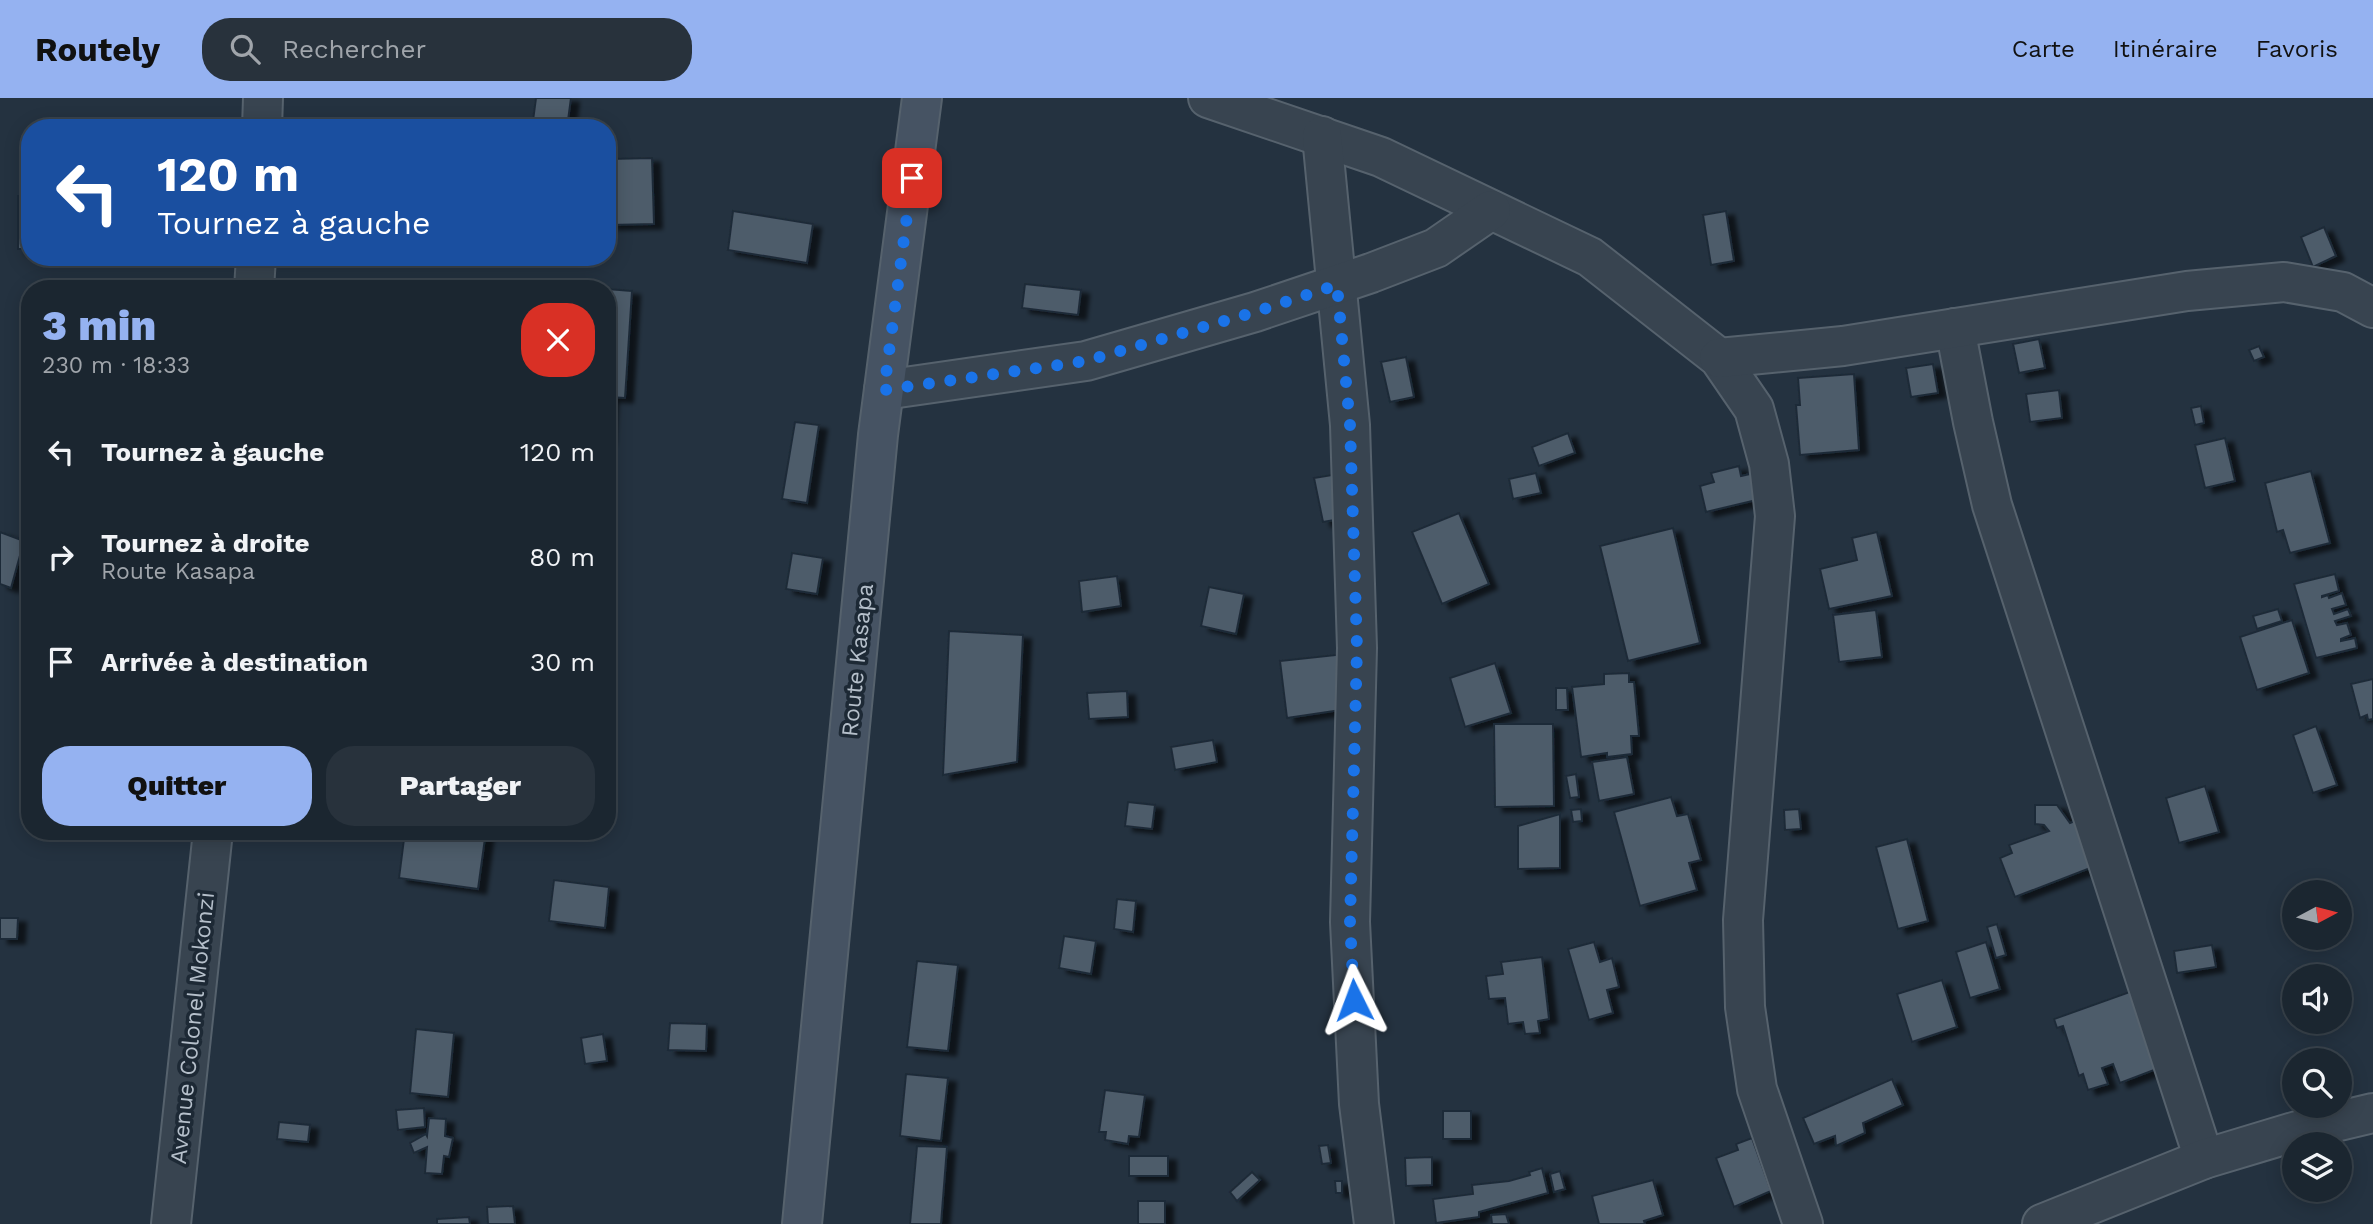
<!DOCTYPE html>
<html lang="fr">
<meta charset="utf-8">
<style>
body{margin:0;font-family:"Work Sans",sans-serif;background:#28323c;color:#f1f3f6;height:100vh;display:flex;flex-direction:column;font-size:26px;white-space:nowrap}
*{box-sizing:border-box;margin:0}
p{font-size:23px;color:#a0a5ab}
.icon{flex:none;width:38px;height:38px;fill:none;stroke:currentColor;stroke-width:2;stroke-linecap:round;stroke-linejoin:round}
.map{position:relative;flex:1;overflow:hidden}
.details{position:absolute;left:21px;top:182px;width:595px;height:560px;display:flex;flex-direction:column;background:#1b2630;border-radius:28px;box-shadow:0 4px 18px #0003,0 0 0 2px #39434c}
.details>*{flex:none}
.hud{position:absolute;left:21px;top:21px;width:595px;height:147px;border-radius:28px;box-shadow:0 4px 18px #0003,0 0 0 2px #39434c;background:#1a4fa0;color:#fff;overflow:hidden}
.needle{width:46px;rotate:83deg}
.buttons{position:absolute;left:2282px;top:782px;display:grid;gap:14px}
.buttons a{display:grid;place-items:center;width:70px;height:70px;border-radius:50%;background:#1b2630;box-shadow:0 4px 18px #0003,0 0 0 2px #39434c;font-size:35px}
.pin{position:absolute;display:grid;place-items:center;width:60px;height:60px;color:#fff;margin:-30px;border-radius:14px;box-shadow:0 4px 10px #0006}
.me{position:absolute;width:77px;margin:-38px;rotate:357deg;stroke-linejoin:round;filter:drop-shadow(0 0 5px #0008)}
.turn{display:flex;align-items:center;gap:24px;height:147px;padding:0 21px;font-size:32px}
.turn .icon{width:91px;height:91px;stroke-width:2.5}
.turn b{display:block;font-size:49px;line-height:60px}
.round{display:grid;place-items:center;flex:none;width:74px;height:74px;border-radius:28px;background:#28323c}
.headline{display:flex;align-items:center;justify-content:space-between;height:119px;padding:0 21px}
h1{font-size:42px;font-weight:800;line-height:52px;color:#95b2f1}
.action{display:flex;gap:14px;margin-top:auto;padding:14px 21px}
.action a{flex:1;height:80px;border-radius:28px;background:#95b2f1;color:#111;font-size:28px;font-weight:800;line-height:80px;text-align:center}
.action a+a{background:#28323c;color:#f1f3f6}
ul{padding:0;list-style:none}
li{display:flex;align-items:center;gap:21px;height:105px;padding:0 21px}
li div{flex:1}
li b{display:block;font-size:26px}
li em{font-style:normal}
header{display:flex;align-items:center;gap:42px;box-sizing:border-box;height:98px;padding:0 35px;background:#95b2f1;color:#111}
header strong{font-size:33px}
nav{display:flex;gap:38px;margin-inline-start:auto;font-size:24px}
.search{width:490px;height:63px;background:#28323c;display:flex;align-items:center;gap:18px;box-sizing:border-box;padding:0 24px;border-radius:28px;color:#a0a5ab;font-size:26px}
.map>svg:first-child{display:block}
.building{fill:#4d5b6b;stroke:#1f2b37;stroke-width:2;filter:url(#shadow)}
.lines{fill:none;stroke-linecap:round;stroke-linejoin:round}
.minor-casing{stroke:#56626d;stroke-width:42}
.secondary-casing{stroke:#56626d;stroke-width:42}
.minor{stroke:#384450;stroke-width:38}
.secondary{stroke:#465363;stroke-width:38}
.route{stroke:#1a73e8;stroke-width:12;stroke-dasharray:0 21.6}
.labels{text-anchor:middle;stroke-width:7;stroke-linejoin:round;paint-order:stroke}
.street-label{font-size:23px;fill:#b5bfca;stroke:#1d2935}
</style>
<header>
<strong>Routely</strong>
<div class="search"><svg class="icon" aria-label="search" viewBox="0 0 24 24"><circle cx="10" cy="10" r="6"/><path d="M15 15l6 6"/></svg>Rechercher</div>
<nav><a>Carte</a><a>Itinéraire</a><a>Favoris</a></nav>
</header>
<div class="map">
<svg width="2373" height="1126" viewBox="0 0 2373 1126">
<defs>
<filter id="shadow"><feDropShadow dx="8" dy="4.5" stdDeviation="2" flood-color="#0009"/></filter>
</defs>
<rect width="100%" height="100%" fill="#243240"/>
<g class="building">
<polygon points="536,0 571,0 567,30 532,30"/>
<polygon points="652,60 654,126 610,127 608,61"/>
<rect x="18" y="98" width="12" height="53"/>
<polygon points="733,113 813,126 807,165 728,152"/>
<polygon points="1726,113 1734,163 1711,167 1703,117"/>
<polygon points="2324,129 2336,158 2313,169 2301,139"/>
<polygon points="1025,186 1081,192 1078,217 1022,210"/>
<polygon points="607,191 632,193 625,300 610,299 607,343"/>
<polygon points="2039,241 2045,270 2019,275 2013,246"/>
<polygon points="2259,248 2264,259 2254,263 2249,252"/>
<polygon points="1406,259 1414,299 1390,304 1381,264"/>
<polygon points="1933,266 1938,295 1911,299 1906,270"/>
<polygon points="1854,276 1859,352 1800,357 1796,307 1800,307 1798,280"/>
<polygon points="2059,292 2062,320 2030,324 2026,296"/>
<polygon points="2201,308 2204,325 2195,327 2191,310"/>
<polygon points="795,324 819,327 807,405 782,401"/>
<polygon points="1568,335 1575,355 1539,368 1532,349"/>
<polygon points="2225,340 2235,383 2205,390 2195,347"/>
<polygon points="1739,368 1741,378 1759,374 1765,400 1706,414 1700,388 1714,384 1711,375"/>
<polygon points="2311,373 2330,445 2290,455 2283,432 2277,434 2265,385"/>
<polygon points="1536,375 1541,395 1513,401 1509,381"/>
<polygon points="1338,376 1346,420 1323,424 1314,380"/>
<polygon points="1459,415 1489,486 1442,506 1412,434"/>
<polygon points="1673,430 1700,545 1628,563 1600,448"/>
<polygon points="0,434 24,443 11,490 0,486"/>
<polygon points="1877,434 1892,498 1829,511 1820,471 1857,462 1852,440"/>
<polygon points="792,455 823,460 817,496 786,491"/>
<polygon points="2335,476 2339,493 2322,498 2322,499 2328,497 2329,500 2342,495 2346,507 2332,511 2334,516 2348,511 2351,518 2335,523 2337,527 2347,525 2351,537 2341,541 2341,543 2355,540 2357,550 2316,560 2294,486"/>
<polygon points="1117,478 1121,508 1082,514 1079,483"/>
<polygon points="1209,489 1244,496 1236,536 1201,528"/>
<polygon points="2278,511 2282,523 2257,531 2253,518"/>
<polygon points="1876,512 1882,559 1839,564 1833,517"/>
<polygon points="2292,522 2309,575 2257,592 2240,539"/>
<polygon points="949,533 1023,537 1017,664 943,677"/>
<polygon points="1345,556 1341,612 1287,620 1280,563"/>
<polygon points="1495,565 1511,615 1465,629 1450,580"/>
<polygon points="1629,575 1629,584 1634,584 1639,638 1631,638 1632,656 1607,659 1607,655 1581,659 1572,589 1604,586 1604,576"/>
<polygon points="2373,581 2373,621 2368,622 2367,617 2360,620 2351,586"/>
<polygon points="1556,590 1567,590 1568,612 1556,612"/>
<polygon points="1127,593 1128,619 1089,621 1087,595"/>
<polygon points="1494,626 1553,626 1554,708 1495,709"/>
<polygon points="2316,628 2337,687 2313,695 2293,637"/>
<polygon points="1213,642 1217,664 1175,672 1171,649"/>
<polygon points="1627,659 1634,696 1599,703 1592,664"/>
<polygon points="1576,676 1579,699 1570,700 1566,678"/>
<polygon points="2205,688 2219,734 2179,745 2166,700"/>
<polygon points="1671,699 1677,718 1688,716 1701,762 1689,765 1697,792 1640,808 1614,714"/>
<polygon points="1128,704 1155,707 1152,731 1125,728"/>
<polygon points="2035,707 2057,707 2070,725 2075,723 2093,769 2015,799 2000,760 2012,755 2009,747 2049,733 2044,727 2035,726"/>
<polygon points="1581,711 1582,723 1573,724 1571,712"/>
<polygon points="1799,711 1801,731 1785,732 1784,712"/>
<polygon points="1560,716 1560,770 1518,771 1518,728"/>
<polygon points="405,733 486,733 478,791 399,780"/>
<polygon points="1907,741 1928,823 1898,831 1876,749"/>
<polygon points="554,782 609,789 605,830 549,823"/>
<polygon points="1117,801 1136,803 1133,834 1114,831"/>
<polygon points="0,820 18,820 17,841 0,841"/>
<polygon points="1997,826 2006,857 1996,860 1987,829"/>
<polygon points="1064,838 1096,843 1091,876 1059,870"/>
<polygon points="1594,844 1600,864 1612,860 1619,889 1607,892 1613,915 1589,922 1568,851"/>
<polygon points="1986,844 2000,891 1970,900 1956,854"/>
<polygon points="2212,847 2216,869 2177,875 2174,853"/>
<polygon points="1542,859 1549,921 1538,923 1540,935 1525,936 1523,924 1508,926 1505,900 1489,901 1486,878 1503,876 1501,864"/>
<polygon points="917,863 958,867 948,953 907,949"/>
<polygon points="1942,882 1957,929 1912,944 1897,896"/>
<polygon points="2138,891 2162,969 2120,985 2113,966 2102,970 2108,986 2088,992 2083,976 2079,978 2063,928 2057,930 2054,921"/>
<polygon points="670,925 707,926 706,953 668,952"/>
<polygon points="416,931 454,935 448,999 410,995"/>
<polygon points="603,936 607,963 585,966 581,940"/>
<polygon points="906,976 948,980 941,1043 900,1038"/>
<polygon points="1892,981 1903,1007 1863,1025 1865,1035 1836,1048 1835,1038 1814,1046 1803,1020"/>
<polygon points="1105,992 1145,997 1139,1039 1129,1038 1128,1046 1105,1042 1106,1034 1099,1034"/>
<polygon points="424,1010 425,1029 398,1032 396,1012"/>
<rect x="1443" y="1013" width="28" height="28"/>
<polygon points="429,1020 446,1021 445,1038 453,1040 449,1059 444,1058 442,1076 425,1075 427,1049 414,1055 410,1045 426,1036 427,1038"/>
<polygon points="279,1024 310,1027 308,1044 277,1041"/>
<polygon points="1752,1040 1771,1093 1734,1109 1716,1060 1738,1052 1736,1046"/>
<polygon points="1328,1047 1331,1065 1322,1066 1319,1048"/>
<polygon points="917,1048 947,1049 941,1126 910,1126"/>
<rect x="1129" y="1058" width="39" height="20"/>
<polygon points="1432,1059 1432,1087 1406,1088 1405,1060"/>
<polygon points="1542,1070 1548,1095 1479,1114 1479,1119 1436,1125 1433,1101 1473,1096 1472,1087 1509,1083 1530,1077 1529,1074"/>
<polygon points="1560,1073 1565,1091 1554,1094 1550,1076"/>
<polygon points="1252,1074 1260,1082 1237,1103 1230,1094"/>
<polygon points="1653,1082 1663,1117 1644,1123 1645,1126 1599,1126 1592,1098"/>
<polygon points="1335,1083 1342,1083 1342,1095 1336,1095"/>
<rect x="1138" y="1103" width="27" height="23"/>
<polygon points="513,1108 515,1126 488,1126 487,1109"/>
<polygon points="1506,1116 1509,1126 1492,1126 1491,1117"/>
<polygon points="469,1119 470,1126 437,1126 437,1121"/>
</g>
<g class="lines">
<defs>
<g id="minor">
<polyline points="1208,0 1381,59 1590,159 1719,260 1754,311 1769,366 1775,418 1743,822 1745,909 1757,991 1803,1126"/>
<polyline points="262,30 263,0"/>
<polyline points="1322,38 1350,327 1357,550 1350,824 1359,1006 1374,1126"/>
<polyline points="254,191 256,159"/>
<polyline points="1955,230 1973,324 1992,407 2204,1061"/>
<polyline points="1719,260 1843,248 2187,193 2284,184 2343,194 2373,210"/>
<polyline points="884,292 1086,263 1255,214 1371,175 1436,150 1491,112"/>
<polyline points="171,1126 213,733"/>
<polyline points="2042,1126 2204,1061 2297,1033 2373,1015"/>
</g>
<polyline id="secondary" points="802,1126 878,337 922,0"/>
</defs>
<use href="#minor" class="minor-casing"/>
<use href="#secondary" class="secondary-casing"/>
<use href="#minor" class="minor"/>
<use href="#secondary" class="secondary"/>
</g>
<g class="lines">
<polyline class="route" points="912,80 884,292 1086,263 1255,214 1337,187 1350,327 1357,550 1350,824 1354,902"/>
</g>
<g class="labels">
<g class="street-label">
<text transform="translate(857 562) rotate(-84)" y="8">Route Kasapa</text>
<text transform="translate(192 930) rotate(-84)" y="8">Avenue Colonel Mokonzi</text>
</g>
</g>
</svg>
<div class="buttons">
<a><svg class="needle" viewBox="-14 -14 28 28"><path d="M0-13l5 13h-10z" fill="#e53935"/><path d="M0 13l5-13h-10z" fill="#a0a5ab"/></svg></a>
<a><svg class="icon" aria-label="sound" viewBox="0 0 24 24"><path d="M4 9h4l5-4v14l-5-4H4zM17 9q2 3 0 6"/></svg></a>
<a><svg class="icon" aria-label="search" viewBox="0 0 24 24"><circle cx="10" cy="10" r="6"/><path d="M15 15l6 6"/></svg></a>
<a><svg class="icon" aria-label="layers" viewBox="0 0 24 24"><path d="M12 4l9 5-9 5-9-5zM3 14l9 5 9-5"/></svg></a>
</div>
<div class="pin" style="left:912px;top:80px;background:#d93025"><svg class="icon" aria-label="arrive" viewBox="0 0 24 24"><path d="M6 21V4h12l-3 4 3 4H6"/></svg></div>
<svg class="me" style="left:1354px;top:902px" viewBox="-20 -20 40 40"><path d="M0-17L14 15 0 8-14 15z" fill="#1a73e8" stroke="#fff" stroke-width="4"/></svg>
<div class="hud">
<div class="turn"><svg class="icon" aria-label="left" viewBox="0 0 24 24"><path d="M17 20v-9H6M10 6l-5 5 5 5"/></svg><div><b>120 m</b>Tournez à gauche</div></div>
</div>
<section class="details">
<div class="headline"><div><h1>3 min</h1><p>230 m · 18:33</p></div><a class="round" style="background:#d93025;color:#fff"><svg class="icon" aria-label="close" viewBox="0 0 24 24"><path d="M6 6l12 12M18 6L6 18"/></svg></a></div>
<ul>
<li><svg class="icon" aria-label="left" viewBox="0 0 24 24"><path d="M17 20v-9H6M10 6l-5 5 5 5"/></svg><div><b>Tournez à gauche</b></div><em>120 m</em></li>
<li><svg class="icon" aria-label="right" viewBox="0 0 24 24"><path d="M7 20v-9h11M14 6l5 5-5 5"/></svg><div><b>Tournez à droite</b><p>Route Kasapa</p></div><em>80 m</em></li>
<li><svg class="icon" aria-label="arrive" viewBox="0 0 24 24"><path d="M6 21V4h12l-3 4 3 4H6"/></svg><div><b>Arrivée à destination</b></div><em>30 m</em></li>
</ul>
<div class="action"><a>Quitter</a><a>Partager</a></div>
</section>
</div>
